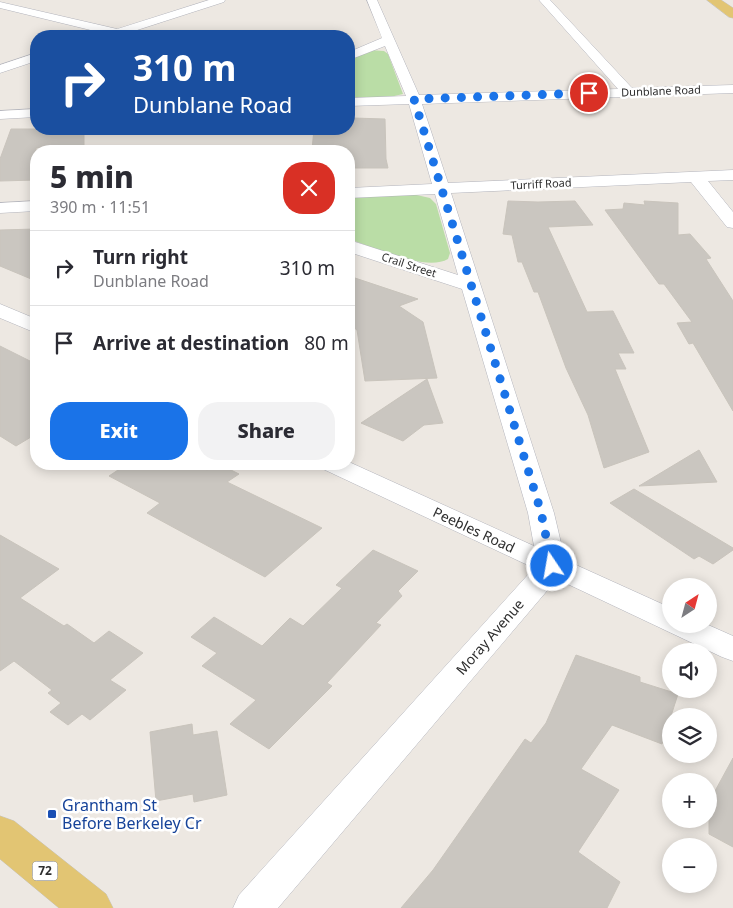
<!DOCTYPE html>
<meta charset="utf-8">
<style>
body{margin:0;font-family:"Noto Sans",sans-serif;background:#f2f2f3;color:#2b2b33;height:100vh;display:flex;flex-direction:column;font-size:19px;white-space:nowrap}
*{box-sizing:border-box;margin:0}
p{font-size:16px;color:#7c7c81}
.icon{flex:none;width:28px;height:28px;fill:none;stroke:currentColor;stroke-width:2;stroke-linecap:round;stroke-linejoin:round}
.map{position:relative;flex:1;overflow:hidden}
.details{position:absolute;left:30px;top:145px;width:325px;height:325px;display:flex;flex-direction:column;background:#fff;border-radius:20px;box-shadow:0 2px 12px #0003}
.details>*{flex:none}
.banner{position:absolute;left:30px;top:30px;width:325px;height:105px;border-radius:20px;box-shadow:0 2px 12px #0003;background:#1a4fa0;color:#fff;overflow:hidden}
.needle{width:32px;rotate:36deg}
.fabs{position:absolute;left:662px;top:578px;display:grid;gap:10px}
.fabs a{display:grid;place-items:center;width:55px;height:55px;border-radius:50%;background:#fff;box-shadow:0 2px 12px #0003;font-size:25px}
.pin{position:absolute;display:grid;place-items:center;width:42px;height:42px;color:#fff;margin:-21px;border:2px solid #fff;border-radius:50%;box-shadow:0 1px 5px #0007}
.me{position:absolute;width:55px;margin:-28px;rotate:348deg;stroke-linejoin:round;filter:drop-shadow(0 0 4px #0008)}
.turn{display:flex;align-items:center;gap:18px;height:105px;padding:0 20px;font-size:22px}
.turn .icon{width:65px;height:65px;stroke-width:2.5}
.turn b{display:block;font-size:35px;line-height:42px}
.round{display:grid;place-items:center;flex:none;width:52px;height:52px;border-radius:20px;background:#f2f2f3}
.overview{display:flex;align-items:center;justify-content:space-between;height:85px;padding:0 20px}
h1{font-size:30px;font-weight:800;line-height:38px}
.primary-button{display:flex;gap:10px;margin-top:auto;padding:10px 20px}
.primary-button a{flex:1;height:58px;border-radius:20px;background:#1a73e8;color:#fff;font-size:20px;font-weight:800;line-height:58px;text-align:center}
.primary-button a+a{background:#f2f2f3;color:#2b2b33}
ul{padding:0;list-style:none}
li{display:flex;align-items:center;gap:15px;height:75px;padding:0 20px;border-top:1px solid #e1e1e2}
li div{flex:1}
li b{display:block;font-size:19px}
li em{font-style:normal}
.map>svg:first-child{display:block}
.green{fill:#badda6}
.building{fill:#cac6c0;stroke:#c9c4bc}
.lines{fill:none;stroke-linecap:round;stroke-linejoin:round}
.street-casing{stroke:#b3b4bc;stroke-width:1}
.primary-casing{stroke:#c4c4c4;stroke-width:1}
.street{fill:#fff;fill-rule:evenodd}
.primary{fill:#e2c573;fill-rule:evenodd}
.route{stroke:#1a73e8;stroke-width:9;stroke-dasharray:0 16.2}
.transit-dot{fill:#1a4fb4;stroke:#fff;stroke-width:2}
.labels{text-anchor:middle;stroke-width:5;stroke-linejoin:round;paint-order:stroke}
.far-street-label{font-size:11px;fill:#2e2e2e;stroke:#fff}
.shield{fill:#fff;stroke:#6d6d6d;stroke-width:1}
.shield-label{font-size:12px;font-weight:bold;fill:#2e2e2e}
.street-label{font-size:14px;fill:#2e2e2e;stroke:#fff}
.near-transit-label{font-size:16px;fill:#164399;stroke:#fff;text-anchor:start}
</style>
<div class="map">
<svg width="733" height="908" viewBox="0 0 733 908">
<rect width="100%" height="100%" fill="#ede8e2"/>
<g class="green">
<polygon points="369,50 384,51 388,54 403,94 390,97 349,99 349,58"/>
<path d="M412,194L430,198L436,204L450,253L448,259C426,272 372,247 349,239V197Z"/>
</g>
<g class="building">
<polygon points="353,118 385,119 386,159 388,168 349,168 349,151 312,150 314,129 349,129 349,119"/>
<polygon points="11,129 84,129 84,146 36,148 36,180 0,181 0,159"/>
<polygon points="508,201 538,202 575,201 593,225 548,227 587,312 613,311 634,353 618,353 626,369 615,369 649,452 604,468 588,415 566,368 538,292 534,292 522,262 518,262 512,235 503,234"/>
<polygon points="644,201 678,203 678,235 690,234 711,258 706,259 733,301 733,411 693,343 689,344 677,323 692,322 664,284 659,284 605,210 623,209 624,203 645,205"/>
<polygon points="36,229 36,281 0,266 0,230"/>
<polygon points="349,276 418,299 399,306 423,322 437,378 365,381 357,330 349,324"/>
<polygon points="0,346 36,364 36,434 16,446 0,436"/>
<polygon points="427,379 443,423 424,425 403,441 361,423"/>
<polygon points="699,450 717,482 639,486"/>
<polygon points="127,464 195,464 207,470 219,464 239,474 227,482 322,528 265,577 147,513 160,503 109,476"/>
<polygon points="634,489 733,548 733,550 713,564 699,556 694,559 610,503"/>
<polygon points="0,535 59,569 20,598 64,626 67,624 94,643 109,631 143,653 110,680 126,690 90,720 82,714 68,725 50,712 61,703 48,693 52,690 14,661 0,671"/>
<polygon points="373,550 418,571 398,591 402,596 376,623 381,625 327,683 332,686 269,749 230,724 256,700 202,666 217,653 191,637 214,617 262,646 290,618 303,626 342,588 336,585"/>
<polygon points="576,655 640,677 640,682 678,694 662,744 612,725 581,769 619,790 578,852 620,882 607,908 401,908 433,870 525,739 531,743 546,723"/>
<polygon points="192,724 193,735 217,731 227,795 194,802 193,794 156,801 150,732"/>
<polygon points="733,758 733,847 709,834 709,802"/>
</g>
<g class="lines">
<defs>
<g id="street">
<polygon points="209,0 225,0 224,2 131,32 137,33 139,36 109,36 107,34 0,8 0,2 117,29"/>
<polygon points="367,0 377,0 419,95 618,89 539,0 550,0 632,88 733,85 733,93 422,104 448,183 733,170 733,180 708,181 733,212 733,228 727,227 691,182 451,193 554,513 565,560 671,608 671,624 706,624 733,636 733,661 722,657 557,579 278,908 233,908 239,895 534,568 323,469 319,464 349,464 349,462 534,546 528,513 462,289 349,252 349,240 458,275 435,194 349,198 349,188 432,184 409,104 349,106 349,98 406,96 385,46 349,60 349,52 382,38"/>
<polygon points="36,53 36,61 0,73 0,65"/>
<polygon points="36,109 36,117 0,119 0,111"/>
<polygon points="36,201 36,211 0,213 0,203"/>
<polygon points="0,304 36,319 36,333 0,318"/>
</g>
<g id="primary">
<polygon points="707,0 721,0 733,8 733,18 729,17"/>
<polygon points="0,816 14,821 106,894 113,908 59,908 0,859"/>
</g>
</defs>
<use href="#street" class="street-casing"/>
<use href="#primary" class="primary-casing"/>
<use href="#street" class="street"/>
<use href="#primary" class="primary"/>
</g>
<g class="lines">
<polyline class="route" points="552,566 541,512 414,99 589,93"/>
</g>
<rect class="transit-dot" x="47" y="809" width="10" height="10" rx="2.5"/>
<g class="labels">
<g class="far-street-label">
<text transform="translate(661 91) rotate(-2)" y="4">Dunblane Road</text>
<text transform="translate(541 184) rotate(-3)" y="4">Turriff Road</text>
<text transform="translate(409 265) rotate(18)" y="4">Crail Street</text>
</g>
<rect class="shield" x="32.5" y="861.5" width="25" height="19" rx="4"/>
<g class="shield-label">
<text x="45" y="875">72</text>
</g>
<g class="street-label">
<text transform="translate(474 530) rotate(25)" y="5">Peebles Road</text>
<text transform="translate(490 637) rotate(-49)" y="5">Moray Avenue</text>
</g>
<g class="near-transit-label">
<text x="62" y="811">Grantham St<tspan x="62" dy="18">Before Berkeley Cr</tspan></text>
</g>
</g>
</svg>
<div class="fabs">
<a><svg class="needle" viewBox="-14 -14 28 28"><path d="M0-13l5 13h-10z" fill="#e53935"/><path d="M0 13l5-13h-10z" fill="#7c7c81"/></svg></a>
<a><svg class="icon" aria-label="sound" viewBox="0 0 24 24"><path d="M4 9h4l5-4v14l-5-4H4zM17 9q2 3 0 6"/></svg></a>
<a><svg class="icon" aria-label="layers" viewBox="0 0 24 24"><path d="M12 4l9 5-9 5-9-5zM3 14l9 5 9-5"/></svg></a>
<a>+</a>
<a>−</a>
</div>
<div class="pin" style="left:589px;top:93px;background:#d93025"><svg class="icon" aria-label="arrive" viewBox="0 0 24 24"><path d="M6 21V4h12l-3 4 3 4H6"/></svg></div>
<svg class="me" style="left:552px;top:566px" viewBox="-20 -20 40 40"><circle r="17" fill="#1a73e8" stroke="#fff" stroke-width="3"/><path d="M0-11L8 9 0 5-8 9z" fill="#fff"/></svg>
<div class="banner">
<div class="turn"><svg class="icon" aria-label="right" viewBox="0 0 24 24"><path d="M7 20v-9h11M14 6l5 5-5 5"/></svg><div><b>310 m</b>Dunblane Road</div></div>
</div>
<section class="details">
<div class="overview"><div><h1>5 min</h1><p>390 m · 11:51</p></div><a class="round" style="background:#d93025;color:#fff"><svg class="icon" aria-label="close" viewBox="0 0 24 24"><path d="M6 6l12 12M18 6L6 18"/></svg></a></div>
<ul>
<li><svg class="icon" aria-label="right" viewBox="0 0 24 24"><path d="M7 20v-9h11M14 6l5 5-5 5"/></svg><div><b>Turn right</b><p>Dunblane Road</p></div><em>310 m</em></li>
<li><svg class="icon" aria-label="arrive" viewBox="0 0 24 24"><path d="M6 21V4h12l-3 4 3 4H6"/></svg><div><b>Arrive at destination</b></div><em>80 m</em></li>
</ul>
<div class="primary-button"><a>Exit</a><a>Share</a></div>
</section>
</div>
